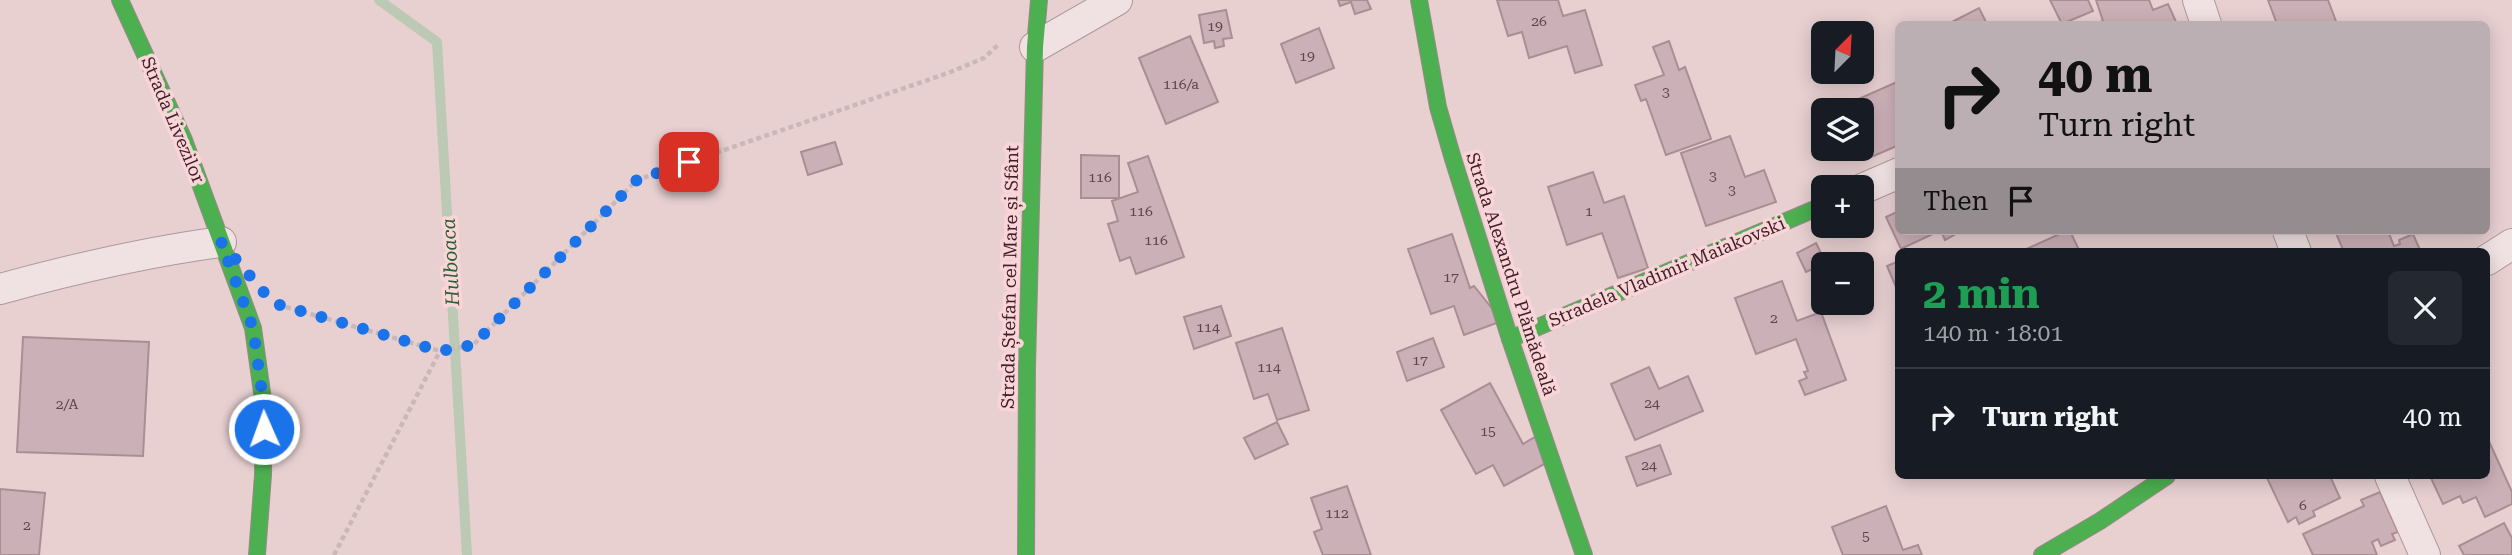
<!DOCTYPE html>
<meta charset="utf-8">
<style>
body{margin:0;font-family:"Roboto Serif",serif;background:#242831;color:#f1f3f6;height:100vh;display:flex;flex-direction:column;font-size:26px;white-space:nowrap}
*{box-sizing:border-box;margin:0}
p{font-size:23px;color:#9ea1a6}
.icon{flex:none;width:38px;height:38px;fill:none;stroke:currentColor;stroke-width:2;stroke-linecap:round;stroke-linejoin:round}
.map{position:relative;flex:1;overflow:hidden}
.drawer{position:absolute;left:1895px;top:248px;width:595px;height:231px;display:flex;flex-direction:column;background:#171b24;border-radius:10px;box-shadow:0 4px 18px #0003}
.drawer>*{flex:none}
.top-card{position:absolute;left:1895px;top:21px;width:595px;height:214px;border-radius:10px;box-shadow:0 4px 18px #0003;background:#bbafb4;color:#111;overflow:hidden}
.needle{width:46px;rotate:24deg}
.tools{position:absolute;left:1811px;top:21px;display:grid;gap:14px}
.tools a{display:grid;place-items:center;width:63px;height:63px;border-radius:10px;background:#171b24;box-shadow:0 4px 18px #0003;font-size:35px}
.pin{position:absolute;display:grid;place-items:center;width:60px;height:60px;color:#fff;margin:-30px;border-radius:14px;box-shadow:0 4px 10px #0006}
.me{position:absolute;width:77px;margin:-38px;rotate:358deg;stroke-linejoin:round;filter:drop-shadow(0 0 5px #0008)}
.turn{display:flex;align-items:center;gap:24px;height:147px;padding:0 28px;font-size:32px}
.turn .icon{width:91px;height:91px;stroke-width:2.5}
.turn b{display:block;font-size:49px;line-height:60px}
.then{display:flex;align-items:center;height:66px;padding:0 28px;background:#0003;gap:14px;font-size:26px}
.round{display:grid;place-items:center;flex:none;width:74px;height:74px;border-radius:10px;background:#242831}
.head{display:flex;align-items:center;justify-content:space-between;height:119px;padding:0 28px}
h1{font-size:42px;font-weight:700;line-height:52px;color:#1e9e55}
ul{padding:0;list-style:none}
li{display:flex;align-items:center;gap:21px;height:98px;padding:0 28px;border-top:2px solid #363941}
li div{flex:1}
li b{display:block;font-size:26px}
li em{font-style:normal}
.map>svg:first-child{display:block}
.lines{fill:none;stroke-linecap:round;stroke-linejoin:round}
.stream{stroke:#bcc9b4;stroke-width:10}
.building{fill:#ccb0b7;stroke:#a98e94;stroke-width:2}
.street-casing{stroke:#ae989b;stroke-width:32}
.fast-casing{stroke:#9e888c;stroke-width:18}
.path{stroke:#c9b7ba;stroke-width:4.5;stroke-dasharray:5 3.5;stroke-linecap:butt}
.street{stroke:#f0e1e2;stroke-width:30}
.fast{stroke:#4caf50;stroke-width:16}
.route{stroke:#1a73e8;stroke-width:12;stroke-dasharray:0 21.6}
.labels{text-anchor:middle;stroke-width:7;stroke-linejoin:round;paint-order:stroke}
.number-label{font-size:14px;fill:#62424c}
.street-label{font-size:18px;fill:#3f1e28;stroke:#f9d5d8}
.water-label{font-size:19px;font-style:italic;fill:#2b6034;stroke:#f9d5d8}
</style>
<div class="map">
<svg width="2512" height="555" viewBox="0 0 2512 555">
<rect width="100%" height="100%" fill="#e8d0d1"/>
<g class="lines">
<polyline class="stream" points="379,0 437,42 467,555"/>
</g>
<g class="building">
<polygon points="1338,0 1367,0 1371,9 1355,14 1351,2 1340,6"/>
<polygon points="1497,0 1558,0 1563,16 1585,10 1602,65 1575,73 1567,46 1529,58 1522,32 1508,36"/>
<polygon points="2050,0 2088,0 2093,11 2062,24"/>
<polygon points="2096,0 2149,0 2153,10 2168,4 2177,24 2094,24 2103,21"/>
<polygon points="2268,0 2328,0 2337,24 2277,24"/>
<polygon points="1979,8 1987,24 1948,24"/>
<polygon points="1226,10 1232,38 1223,39 1224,46 1215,48 1214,41 1204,43 1199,15"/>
<polygon points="1319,28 1334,68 1296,83 1281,44"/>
<polygon points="1190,36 1218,102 1166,124 1139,58"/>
<polygon points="1669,41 1679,70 1685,67 1711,139 1666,155 1646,99 1641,101 1635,85 1664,75 1653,47"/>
<polygon points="1899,81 1899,145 1869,158 1862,142 1862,110 1848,110 1845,105"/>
<polygon points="1730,136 1745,177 1764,170 1776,202 1706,226 1681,153"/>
<polygon points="835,142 842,164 808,175 801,152"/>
<polygon points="1081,155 1119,156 1119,198 1081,198"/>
<polygon points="1148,156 1184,257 1136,274 1130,257 1120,261 1108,224 1118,221 1112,201 1138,192 1128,163"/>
<polygon points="1593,172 1604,203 1624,196 1648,268 1618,278 1602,233 1567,245 1548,187"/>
<polygon points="1899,211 1899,231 1932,231 1933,234 1901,249 1886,217"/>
<polygon points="1941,231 1961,231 1945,240"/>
<polygon points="2066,231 2070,231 2080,252 2020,252"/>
<polygon points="2335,231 2388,231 2394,246 2400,244 2399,240 2413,234 2421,252 2344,252"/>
<polygon points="1452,234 1470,288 1474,286 1502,321 1464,335 1454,306 1431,314 1408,249"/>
<polygon points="1816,243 1826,263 1806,272 1797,253"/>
<polygon points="1899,261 1899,294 1887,266"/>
<polygon points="1782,281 1797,321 1821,312 1846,380 1805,395 1799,381 1807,378 1804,372 1808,371 1796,339 1756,354 1735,298"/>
<polygon points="1221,306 1231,336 1194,349 1184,317"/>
<polygon points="1282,328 1309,410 1277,420 1268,394 1254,399 1236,343"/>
<polygon points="23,337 149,342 143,456 17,452"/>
<polygon points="1433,338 1444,367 1407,381 1397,352"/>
<polygon points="1649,367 1659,389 1688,376 1703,411 1635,440 1611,384"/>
<polygon points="1490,383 1523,444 1535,437 1548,462 1504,486 1493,465 1476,474 1441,410"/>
<polygon points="1277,422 1288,444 1255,459 1244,438"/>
<polygon points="2487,437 2512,492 2512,504 2485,517 2476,497 2463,503 2460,496 2443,504 2430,476 2487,476"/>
<polygon points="1660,445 1671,474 1637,486 1626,457"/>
<polygon points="2266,476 2330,476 2340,498 2313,511 2315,516 2299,524 2296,517 2288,522"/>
<polygon points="1347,486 1371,555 1323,555 1314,532 1322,529 1311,498"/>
<polygon points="0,489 45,493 39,555 0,555"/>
<polygon points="2380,492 2398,532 2392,534 2395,540 2381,546 2378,539 2372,542 2377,555 2313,555 2303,534 2364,506 2361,500"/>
<polygon points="1886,506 1903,550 1918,545 1922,555 1843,555 1832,527"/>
<polygon points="2504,523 2512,538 2512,555 2464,555 2459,546"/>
</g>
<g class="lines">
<defs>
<g id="street">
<polyline points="2198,0 2206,24"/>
<polyline points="1035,47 1117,0"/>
<polyline points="1862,189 1899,173"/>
<polyline points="2288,231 2296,252"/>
<polyline points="2487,260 2512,244"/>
<path d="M0,289C73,269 145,252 221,242"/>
<polyline points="2390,476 2425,555"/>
</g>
<g id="fast">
<polyline points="120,0 184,140 253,328 264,407 263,475 257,555"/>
<polyline points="1419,0 1438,107 1453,159 1510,339 1584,555"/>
<polyline points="1510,339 1824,205"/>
<polyline points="1026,555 1027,367 1035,47 1039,0"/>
<polyline points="2042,555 2100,521 2167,476"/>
</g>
</defs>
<use href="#street" class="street-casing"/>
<use href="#fast" class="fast-casing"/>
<g class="path">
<polyline points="286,307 440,351 473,345 637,180 948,73 984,58 998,45"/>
<polyline points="334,555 440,351"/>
</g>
<use href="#street" class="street"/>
<use href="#fast" class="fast"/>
</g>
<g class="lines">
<polyline class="route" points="264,429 264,407 253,328 221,242 273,303 440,351 473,345 637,180 689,162"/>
</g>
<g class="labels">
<g class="number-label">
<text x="1539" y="26">26</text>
<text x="1215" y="31">19</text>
<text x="1307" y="61">19</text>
<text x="1181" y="89">116/a</text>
<text x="1666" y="97">3</text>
<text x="1713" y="181">3</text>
<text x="1100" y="182">116</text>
<text x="1732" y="195">3</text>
<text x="1141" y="216">116</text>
<text x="1589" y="216">1</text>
<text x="1156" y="245">116</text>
<text x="1451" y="282">17</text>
<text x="1774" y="323">2</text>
<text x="1208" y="332">114</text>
<text x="1420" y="365">17</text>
<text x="1269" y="372">114</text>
<text x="1652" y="408">24</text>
<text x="67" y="409">2/A</text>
<text x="1488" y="436">15</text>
<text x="1649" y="470">24</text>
<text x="2303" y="510">6</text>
<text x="1337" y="518">112</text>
<text x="27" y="530">2</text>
<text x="1866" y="541">5</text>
</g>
<g class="street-label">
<text transform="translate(173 120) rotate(67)" y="6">Strada Livezilor</text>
<text transform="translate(1667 272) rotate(-23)" y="6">Stradela Vladimir Maiakovski</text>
<text transform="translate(1511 274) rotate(72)" y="6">Strada Alexandru Plămădeală</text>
<text transform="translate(1010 277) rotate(-89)" y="6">Strada Ștefan cel Mare și Sfânt</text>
</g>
<g class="water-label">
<text transform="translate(450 262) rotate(-93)" y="7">Hulboaca</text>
</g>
</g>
</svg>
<div class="tools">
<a><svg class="needle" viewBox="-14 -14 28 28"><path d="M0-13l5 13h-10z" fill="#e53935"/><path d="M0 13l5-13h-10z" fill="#9ea1a6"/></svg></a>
<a><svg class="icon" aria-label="layers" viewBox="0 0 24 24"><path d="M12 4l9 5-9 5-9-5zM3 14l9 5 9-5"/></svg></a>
<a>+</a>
<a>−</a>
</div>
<div class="pin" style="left:689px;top:162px;background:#d93025"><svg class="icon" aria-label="arrive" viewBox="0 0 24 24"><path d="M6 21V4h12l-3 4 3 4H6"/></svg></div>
<svg class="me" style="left:264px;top:429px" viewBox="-20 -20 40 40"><circle r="17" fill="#1a73e8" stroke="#fff" stroke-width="3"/><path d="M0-11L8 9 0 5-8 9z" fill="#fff"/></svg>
<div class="top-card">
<div class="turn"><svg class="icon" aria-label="right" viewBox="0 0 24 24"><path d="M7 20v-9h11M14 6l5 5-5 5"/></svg><div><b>40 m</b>Turn right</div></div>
<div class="then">Then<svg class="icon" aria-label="arrive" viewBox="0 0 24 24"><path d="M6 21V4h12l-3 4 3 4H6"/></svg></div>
</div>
<section class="drawer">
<div class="head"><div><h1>2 min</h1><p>140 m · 18:01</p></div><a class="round"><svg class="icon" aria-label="close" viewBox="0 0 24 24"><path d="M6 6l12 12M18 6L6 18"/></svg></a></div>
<ul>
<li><svg class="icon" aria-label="right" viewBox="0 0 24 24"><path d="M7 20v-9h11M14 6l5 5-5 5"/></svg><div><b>Turn right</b></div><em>40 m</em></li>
</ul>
</section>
</div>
